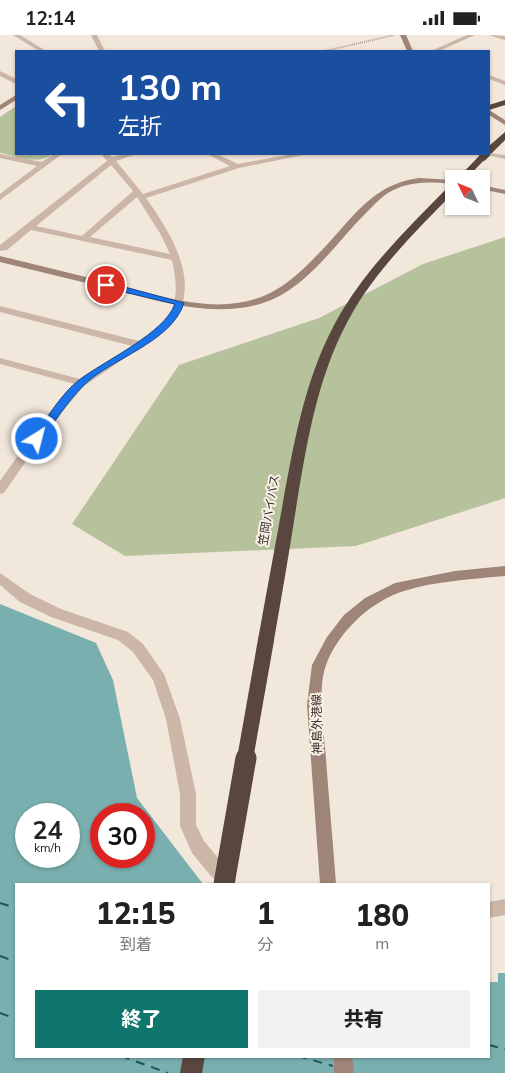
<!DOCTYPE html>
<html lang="ja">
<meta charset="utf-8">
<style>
body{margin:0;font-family:Mulish,"Noto Sans JP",sans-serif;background:#f2f2f2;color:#222;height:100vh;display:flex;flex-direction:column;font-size:19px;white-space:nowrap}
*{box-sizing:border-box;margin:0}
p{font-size:16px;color:#767676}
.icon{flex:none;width:28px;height:28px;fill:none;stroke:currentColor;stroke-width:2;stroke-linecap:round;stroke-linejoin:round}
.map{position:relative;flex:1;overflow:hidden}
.details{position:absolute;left:15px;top:848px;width:475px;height:175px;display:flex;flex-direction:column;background:#fff;border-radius:0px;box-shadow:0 1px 4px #0004}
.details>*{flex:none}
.banner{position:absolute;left:15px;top:15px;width:475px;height:105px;border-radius:0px;box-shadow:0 1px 4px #0004;background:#1a4fa0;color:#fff;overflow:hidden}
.needle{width:32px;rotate:313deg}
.tools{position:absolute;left:445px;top:135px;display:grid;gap:10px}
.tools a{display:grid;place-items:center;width:45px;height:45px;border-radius:0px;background:#fff;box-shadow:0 1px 4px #0004;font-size:25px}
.speed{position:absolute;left:15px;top:768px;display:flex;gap:10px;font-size:25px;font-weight:700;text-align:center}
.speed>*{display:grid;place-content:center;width:65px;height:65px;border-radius:50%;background:#fff;box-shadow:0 1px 4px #0004;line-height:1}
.speed small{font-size:12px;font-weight:400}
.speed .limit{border:8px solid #d22;background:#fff;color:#111}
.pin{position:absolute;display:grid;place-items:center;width:42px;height:42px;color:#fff;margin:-21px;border:2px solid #fff;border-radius:50%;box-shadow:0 1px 5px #0007}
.me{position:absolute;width:55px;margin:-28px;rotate:36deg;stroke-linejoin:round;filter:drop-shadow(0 0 4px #0008)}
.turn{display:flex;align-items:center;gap:18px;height:105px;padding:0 20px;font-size:22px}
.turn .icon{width:65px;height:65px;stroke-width:2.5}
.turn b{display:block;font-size:35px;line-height:42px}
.eta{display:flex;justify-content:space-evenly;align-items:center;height:85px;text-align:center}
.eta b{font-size:30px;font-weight:800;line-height:35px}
.primary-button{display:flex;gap:10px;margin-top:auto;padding:10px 20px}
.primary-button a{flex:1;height:58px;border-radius:0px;background:#0f766e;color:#fff;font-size:20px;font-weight:800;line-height:58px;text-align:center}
.primary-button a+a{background:#f2f2f2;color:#222}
.status{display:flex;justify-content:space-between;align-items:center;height:35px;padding:0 25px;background:#fff;direction:ltr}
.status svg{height:14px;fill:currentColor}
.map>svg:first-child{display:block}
.green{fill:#b6c29b}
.water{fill:#7aafb0;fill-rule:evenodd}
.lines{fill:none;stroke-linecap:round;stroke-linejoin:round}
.ferry{stroke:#1c5759;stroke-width:2;stroke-dasharray:9 7;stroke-linecap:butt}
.path{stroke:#b7a091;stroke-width:2;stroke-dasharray:1 1;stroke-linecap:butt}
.lane{fill:#cbb6a7;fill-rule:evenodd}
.street{fill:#cbb6a7;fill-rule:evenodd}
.secondary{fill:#9e8578;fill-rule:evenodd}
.highway{fill:#58463f;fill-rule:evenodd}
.highway-bridge-far2{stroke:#58463f;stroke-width:8}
.highway-bridge-far1{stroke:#58463f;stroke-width:16}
.highway-bridge{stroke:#58463f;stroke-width:21}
.route{fill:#1a73e8;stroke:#114b97}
.labels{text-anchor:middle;stroke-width:4;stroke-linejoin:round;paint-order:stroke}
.street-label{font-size:12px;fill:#372c28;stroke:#faf1e8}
</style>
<div class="status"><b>12:14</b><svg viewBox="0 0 49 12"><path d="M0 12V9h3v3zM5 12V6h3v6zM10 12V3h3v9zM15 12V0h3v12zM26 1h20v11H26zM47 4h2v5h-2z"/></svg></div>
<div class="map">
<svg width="505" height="1038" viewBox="0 0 505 1038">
<rect width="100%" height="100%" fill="#f2e7db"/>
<g class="green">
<path d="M16,71V119H52C38,131 16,121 0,118V82Z"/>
<polygon points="505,202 505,463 356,511 125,521 72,489 179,330 319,283 423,229"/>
</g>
<path class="water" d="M0,569L96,608L113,645L137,763L203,849H16V1021H489V947H498V938H505V1038H0ZM26,779H69V821H26ZM101,779H144V821H101Z"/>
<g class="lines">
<g class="ferry">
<polyline points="0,868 16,873"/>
<polyline points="0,921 16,927"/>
<polyline points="0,978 16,984"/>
<polyline points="489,1010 505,1014"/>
<polyline points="121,1021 168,1038"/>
<polyline points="298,1021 333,1031"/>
</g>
<polyline class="path" points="325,16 394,0"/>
<polygon class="lane" points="489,118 505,120 505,124 482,119"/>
<g class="street">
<polygon points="13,0 20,0 46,16 39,16"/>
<polygon points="91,0 97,0 105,16 99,16"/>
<polygon points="467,0 475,0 439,16 431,16"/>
<polygon points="490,0 505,1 505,5 491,1"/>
<polygon points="0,36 16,44 16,49 0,41"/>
<polygon points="489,40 505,46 505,50 489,44"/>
<polygon points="0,119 42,127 54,119 62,119 0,165 0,159 37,131 0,123"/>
<path d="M101,119H109L112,122L125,119H137L116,126L143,159L230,131L207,119H217L238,129L293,119H308L239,133L146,163C174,202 208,258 163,297L84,351L52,389L4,458L0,459V446L44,384L75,349L0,329V323L80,344L132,311L0,277V271L139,306C175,282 181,267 172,225L31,195L7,215L0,216V210L107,126ZM111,130L133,156L82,201L36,191ZM137,162L161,200L170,219L90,202Z"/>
<polygon points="0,538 30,559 61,574 128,597 143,609 164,639 180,684 196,759 196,790 204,806 223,829 234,838 236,844 234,849 221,849 211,841 192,818 180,791 180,759 166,684 153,645 133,617 118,605 51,582 20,567 0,550"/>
<polygon points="505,864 505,880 489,883 489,867"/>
</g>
<g class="secondary">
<polygon points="400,0 406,0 413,16 407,16"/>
<polygon points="16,60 16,65 0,75 0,70"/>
<polygon points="489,75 505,85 505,90 489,80"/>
<path d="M419,143L454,145V149C435,147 415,146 398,153C384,158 375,169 365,179C334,210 305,256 260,269C210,283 159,266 111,254C74,245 37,236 0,227V221C37,230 74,239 110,248C155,259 209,279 255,264C282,256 303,235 322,215C353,183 372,149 419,143Z"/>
<polygon points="481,150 505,155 505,159 481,154"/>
<path d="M505,531V541C472,544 436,546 404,556C371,566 338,597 326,630C317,655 324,697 326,724C329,766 333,807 336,849H320L307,670L312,630L327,602L344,580L365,563L395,548L455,536Z"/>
<polygon points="334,1021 352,1021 354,1038 334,1038"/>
</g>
<g class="highway">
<polygon points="505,65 505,70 489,75 489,70"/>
<polygon points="505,97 505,105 492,118 489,119 489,111"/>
<polygon points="483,119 487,122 466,144 457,144 480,120"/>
<path d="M454,148V157C418,194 380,231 354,275C319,334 308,401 297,467C290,513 282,559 274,605L272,610L266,612L260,610L258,605C266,559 275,513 283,467C295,401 307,334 342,276C371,228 412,189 451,149Z"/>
<polygon points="183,1021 205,1021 202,1038 180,1038"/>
</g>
<polyline class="highway-bridge-far2" points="483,122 486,119"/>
<polyline class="highway-bridge-far1" points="245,724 266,605"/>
<polyline class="highway-bridge" points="224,849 246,723"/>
</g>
<path class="route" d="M106,247L184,268C171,308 111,323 83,351C67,367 54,388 41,406H34V402C47,383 61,359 79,345C104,326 165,298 175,269L103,252L102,250Z"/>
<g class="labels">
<g class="street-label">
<text transform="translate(269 475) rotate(-80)" y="4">笠岡バイパス</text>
<text transform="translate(317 689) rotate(-91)" y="4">神島外港線</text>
</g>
</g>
</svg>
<div class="tools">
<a><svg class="needle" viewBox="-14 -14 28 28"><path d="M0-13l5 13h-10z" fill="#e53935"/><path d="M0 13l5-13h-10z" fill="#767676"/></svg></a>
</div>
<div class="speed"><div>24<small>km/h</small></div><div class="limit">30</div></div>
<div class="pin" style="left:106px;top:250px;background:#d93025"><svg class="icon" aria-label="arrive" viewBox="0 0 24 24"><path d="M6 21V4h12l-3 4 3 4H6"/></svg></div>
<svg class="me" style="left:37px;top:404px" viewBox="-20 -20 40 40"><circle r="17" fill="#1a73e8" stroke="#fff" stroke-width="3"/><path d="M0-11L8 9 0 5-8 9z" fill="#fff"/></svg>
<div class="banner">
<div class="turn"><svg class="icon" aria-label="left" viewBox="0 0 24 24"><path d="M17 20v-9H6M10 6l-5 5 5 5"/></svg><div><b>130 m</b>左折</div></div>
</div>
<section class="details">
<div class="eta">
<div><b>12:15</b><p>到着</p></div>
<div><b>1</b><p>分</p></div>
<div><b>180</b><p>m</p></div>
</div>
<div class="primary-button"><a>終了</a><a>共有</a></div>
</section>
</div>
